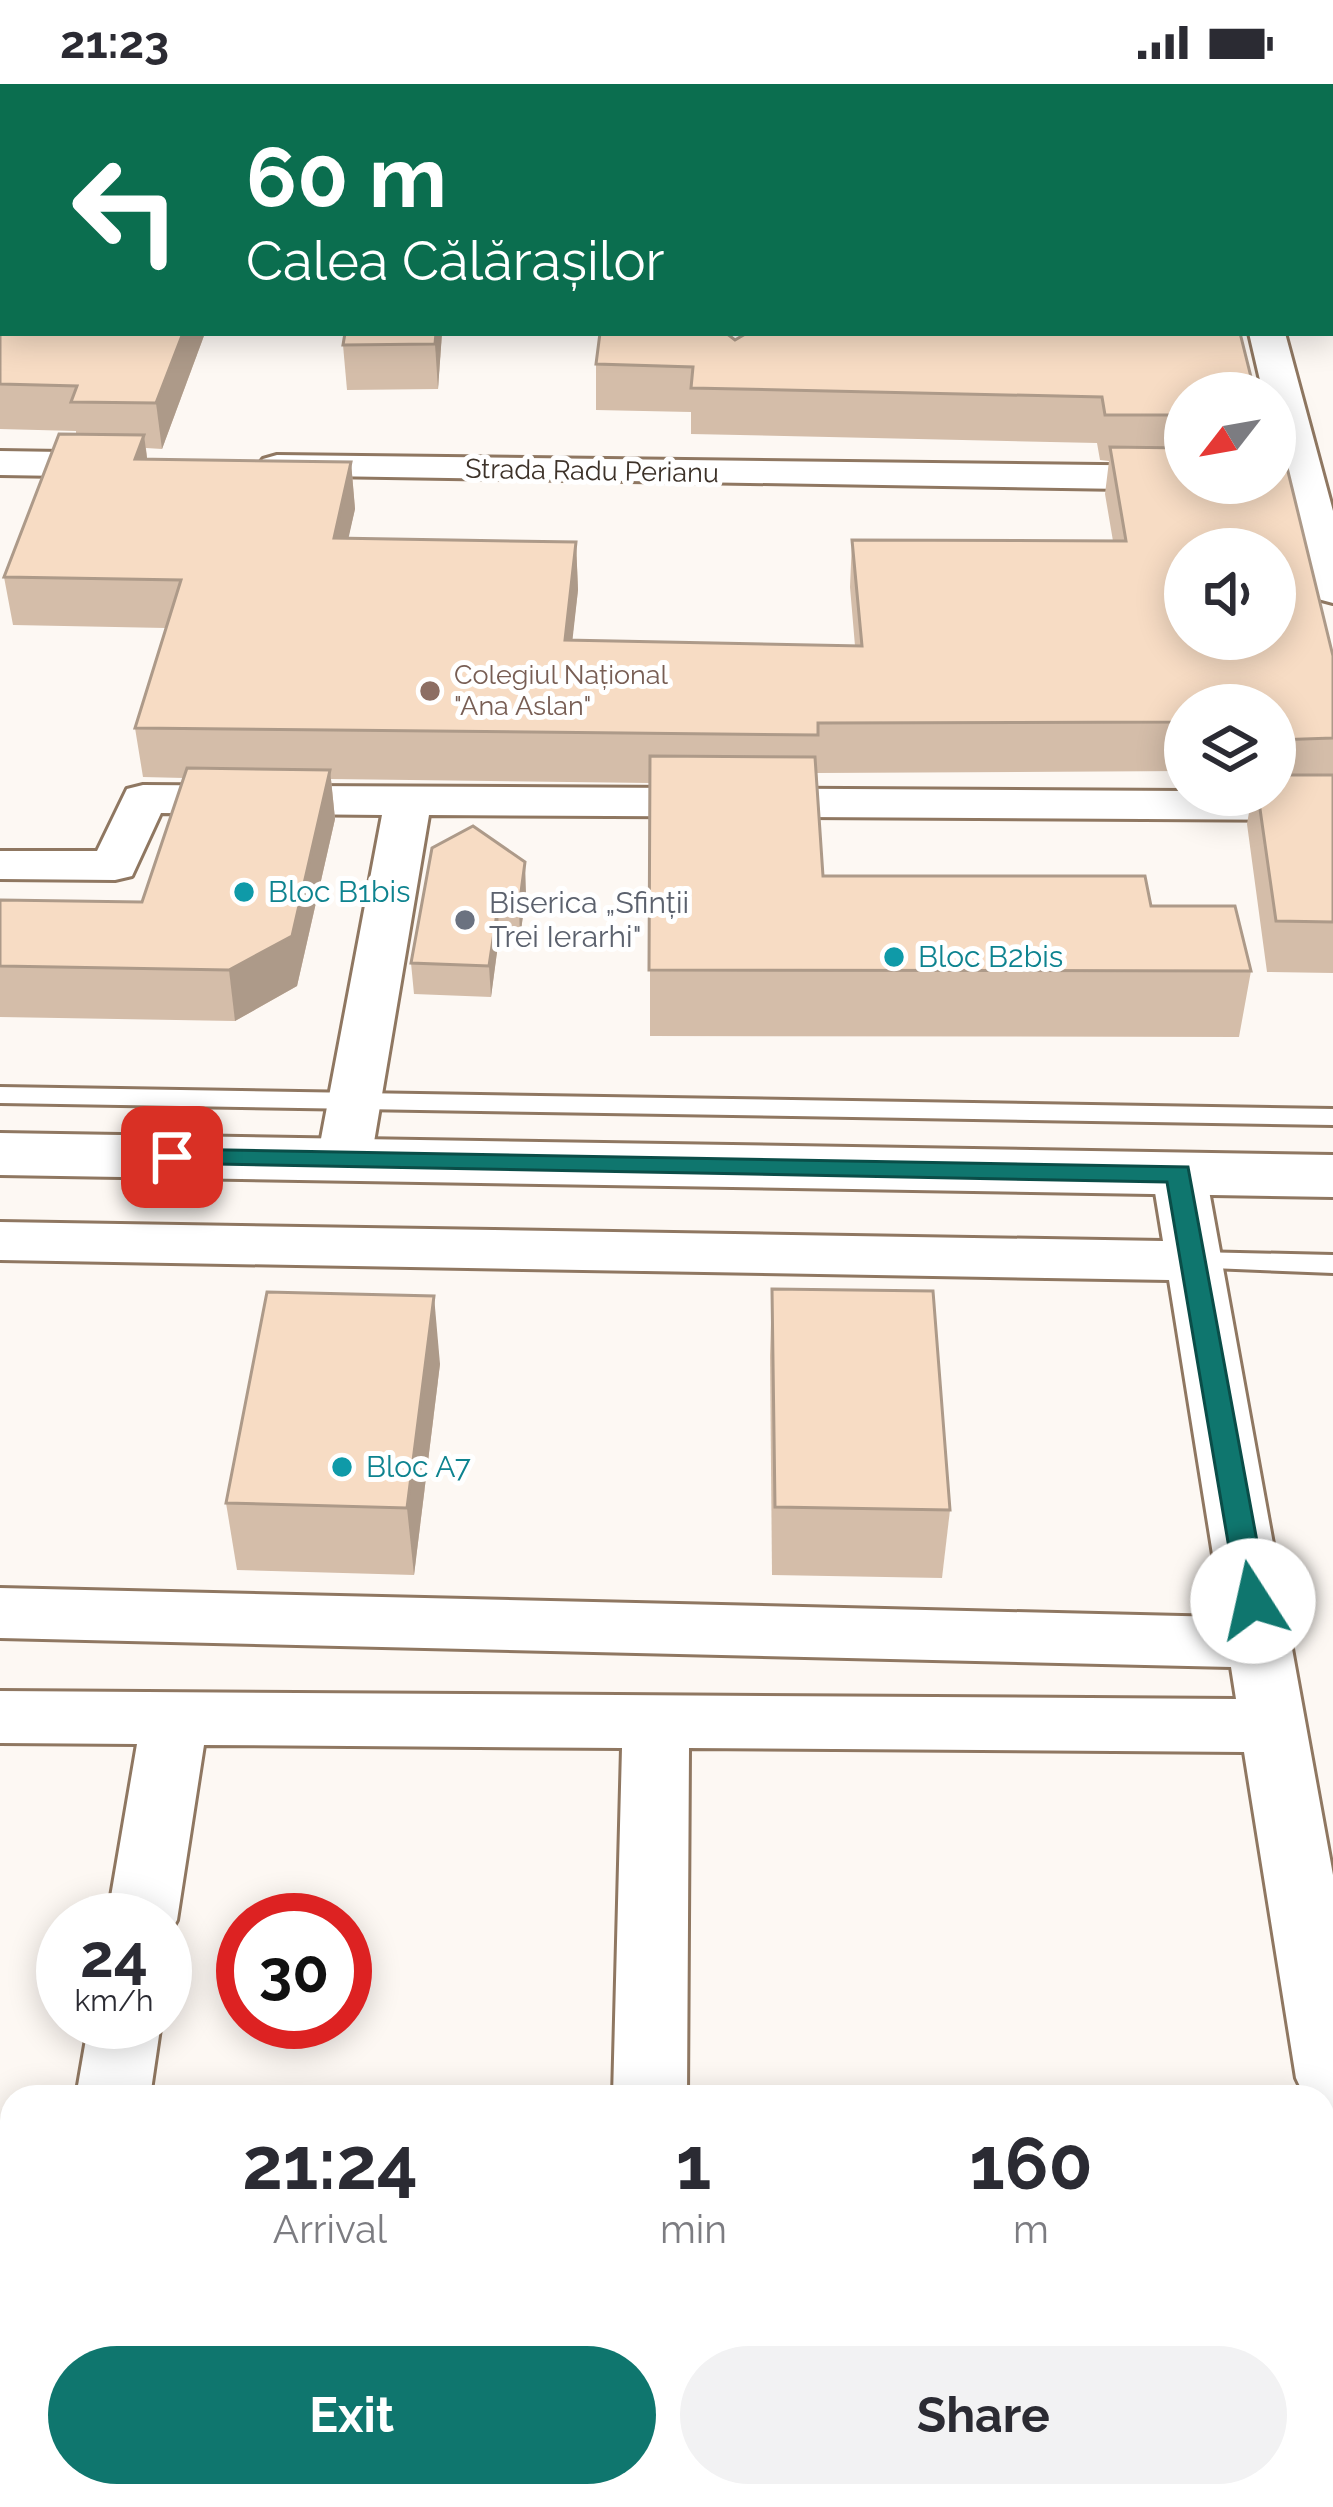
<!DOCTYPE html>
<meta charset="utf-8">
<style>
body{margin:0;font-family:Raleway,sans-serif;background:#f2f2f3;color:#2b2b33;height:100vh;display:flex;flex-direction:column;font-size:45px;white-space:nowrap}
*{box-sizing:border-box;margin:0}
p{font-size:39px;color:#7c7c81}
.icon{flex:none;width:66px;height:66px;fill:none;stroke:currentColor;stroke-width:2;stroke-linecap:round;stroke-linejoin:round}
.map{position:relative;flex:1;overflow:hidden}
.drawer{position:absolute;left:0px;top:2001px;width:1335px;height:423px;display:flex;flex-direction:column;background:#fff;border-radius:36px 36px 0 0;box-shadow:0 6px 30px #0003}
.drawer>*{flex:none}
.banner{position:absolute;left:0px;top:0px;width:1335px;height:252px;box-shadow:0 6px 30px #0003;background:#0b6e4f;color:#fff;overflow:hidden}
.needle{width:78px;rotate:239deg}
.buttons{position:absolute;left:1164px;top:288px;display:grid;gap:24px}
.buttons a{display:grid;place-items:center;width:132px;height:132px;border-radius:50%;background:#fff;box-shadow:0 6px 30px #0003;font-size:60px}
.speed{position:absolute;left:36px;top:1809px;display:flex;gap:24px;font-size:60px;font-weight:700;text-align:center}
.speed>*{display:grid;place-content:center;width:156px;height:156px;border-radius:50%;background:#fff;box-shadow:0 6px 30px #0003;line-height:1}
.speed small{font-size:30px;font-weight:400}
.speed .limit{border:18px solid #d22;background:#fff;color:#111}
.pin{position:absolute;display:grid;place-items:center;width:102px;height:102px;color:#fff;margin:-51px;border-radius:24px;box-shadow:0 6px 18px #0006}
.me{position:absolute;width:132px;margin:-66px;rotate:350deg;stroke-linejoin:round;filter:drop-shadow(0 0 9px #0008)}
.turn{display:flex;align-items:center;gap:42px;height:252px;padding:0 48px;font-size:54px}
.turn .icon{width:156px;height:156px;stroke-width:2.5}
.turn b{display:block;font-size:84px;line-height:102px}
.eta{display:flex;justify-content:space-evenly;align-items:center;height:204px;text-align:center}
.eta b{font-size:72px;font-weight:700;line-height:84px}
.action{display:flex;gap:24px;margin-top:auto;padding:24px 48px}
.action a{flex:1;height:138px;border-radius:72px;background:#0f766e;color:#fff;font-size:48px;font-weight:700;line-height:138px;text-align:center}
.action a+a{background:#f2f2f3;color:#2b2b33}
.status{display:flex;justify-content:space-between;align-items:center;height:84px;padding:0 60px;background:#fff;direction:ltr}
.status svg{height:33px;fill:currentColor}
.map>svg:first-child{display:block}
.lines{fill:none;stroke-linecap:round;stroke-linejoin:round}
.service-casing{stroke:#8f7761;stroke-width:6}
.minor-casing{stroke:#8f7761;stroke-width:6}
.primary-casing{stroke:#8f7761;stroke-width:6}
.service{fill:#fff;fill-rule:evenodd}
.minor{fill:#fff;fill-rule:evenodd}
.primary{fill:#fff;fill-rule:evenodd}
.wall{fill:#d4bda9}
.shaded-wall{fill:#ad9a89}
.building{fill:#f7dcc4;stroke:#ad9a89;stroke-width:3;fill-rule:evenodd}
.route{fill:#0f766e;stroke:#0a4d48;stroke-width:3}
.education-dot{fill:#8d6e63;stroke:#fff;stroke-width:4.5}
.culture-dot{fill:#0f9aa8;stroke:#fff;stroke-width:4.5}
.worship-dot{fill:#6b7280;stroke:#fff;stroke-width:4.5}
.labels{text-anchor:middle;stroke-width:10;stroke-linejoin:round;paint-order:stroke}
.far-street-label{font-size:27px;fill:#3d3229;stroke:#fff}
.far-education-label{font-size:27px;fill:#785e54;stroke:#fff;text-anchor:start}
.culture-label{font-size:30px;fill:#0d838f;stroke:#fff;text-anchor:start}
.worship-label{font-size:30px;fill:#5b616d;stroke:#fff;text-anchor:start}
</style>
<div class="status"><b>21:23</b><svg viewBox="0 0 49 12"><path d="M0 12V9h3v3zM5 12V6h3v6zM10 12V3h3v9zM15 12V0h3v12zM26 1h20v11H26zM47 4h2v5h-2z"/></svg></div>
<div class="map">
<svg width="1333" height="2423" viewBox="0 0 1333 2423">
<rect width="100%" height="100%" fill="#fdf8f3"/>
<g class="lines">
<defs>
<g id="service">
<polygon points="0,1003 1333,1025 1333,1041 0,1019"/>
<polygon points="1196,1168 1333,1171 1333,1189 1187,1183 1183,1177"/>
</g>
<g id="minor">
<rect x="1189" y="0" width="32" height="3"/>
<polygon points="1249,249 1285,249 1333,427 1333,519 1318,515 1312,506 1275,356 1275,309 1263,309"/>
<polygon points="0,367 125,369 139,373 145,381 139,389 125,393 0,391"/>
<polygon points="277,371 1185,382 1185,399 1201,399 1185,406 263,391 257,383 263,375"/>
<polygon points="143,701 1185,707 1185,711 1333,708 1333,736 429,731 371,1076 363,1089 344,1094 325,1089 317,1076 382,731 161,729 132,792 115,796 0,795 0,767 97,767 127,705"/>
<polygon points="1179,1072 1198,1077 1206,1090 1333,1791 1333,2027 1323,2023 1323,2013 1305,2013 1296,1994 1244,1668 689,1664 687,2013 613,2013 622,1664 204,1661 177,1836 165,1858 165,1836 107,1836 137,1660 0,1659 0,1607 1236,1615 1231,1583 0,1554 0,1504 1223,1533 1169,1196 0,1176 0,1138 1163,1157 1152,1090 1160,1077"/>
<polygon points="89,1938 161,1938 150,2013 76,2013"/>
<polygon points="12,2402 12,2412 90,2412 88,2423 6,2423"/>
<rect x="604" y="2412" width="82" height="11"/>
</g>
<polygon id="primary" points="0,1049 1333,1071 1333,1113 0,1091"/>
</defs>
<use href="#service" class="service-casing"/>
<use href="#minor" class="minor-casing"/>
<use href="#primary" class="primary-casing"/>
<use href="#service" class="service"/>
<use href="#minor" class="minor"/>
<use href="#primary" class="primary"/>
</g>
<g class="wall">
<polygon points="0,0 3,3 3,249 205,249 162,365 146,364 147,375 351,378 355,425 348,454 576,458 578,506 572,556 855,562 850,503 852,456 1113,457 1105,410 1109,377 1100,376 1097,359 691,350 691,328 596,326 596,280 735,256 1185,309 1185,399 1333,572 1333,889 1267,888 1247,740 1252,711 1275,711 1275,621 1185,621 1185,687 817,689 823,792 1151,822 1251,887 1239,953 650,952 650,699 331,695 335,735 297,902 235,937 0,933 0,816 142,818 184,694 143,693 135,644 166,544 13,541 4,493 76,350 76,347 0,345"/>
<polygon points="345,249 442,249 438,305 347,306 343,261"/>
<polygon points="432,764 526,809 520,854 499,853 491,913 414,910 411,879"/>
<polygon points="772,1205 950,1426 942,1494 772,1491 770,1272"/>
<polygon points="440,1280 414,1491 237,1486 226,1419"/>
</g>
<g class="shaded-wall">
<polygon points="183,249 205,249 162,365 156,319"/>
<polygon points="436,249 442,249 438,305 435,260"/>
<polygon points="144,351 150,397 135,375"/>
<polygon points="351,378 355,425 338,501 334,454"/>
<polygon points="576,458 578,506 567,605 565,556"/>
<polygon points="330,686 335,735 297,902 235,937 229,886"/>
<polygon points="525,778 526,809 520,854 519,823"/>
<polygon points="498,822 499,853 491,913 489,882"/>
<polygon points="434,1212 440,1280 414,1491 407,1424"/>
</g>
<g class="building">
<polygon points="0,0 1179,0 1180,3 3,3 3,249 183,249 156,319 71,318 77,302 0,300"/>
<polygon points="345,249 436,249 435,260 343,261"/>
<polygon points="600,249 726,249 735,256 747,249 1240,249 1255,309 1185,309 1185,331 1105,331 1102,313 691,304 693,283 596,280"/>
<path d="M59,350L144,351L135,375L351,378L334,454L576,458L565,556L862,562L852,456L1126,457L1110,363L1185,364V399H1275V363H1282L1333,572V654L1275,656V621H1185V638L818,639V651L135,644L181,496L4,493ZM1185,465H1275V555H1185Z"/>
<polygon points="650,672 815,673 823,792 1145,792 1151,822 1235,822 1251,887 649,886"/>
<polygon points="187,684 330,686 292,852 229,886 0,882 0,816 142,818"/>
<polygon points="1275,691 1333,691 1333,838 1276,837 1258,711 1275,711"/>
<polygon points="473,742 525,778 519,823 498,822 489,882 411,879 432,764"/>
<polygon points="772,1205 933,1207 950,1426 775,1423"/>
<polygon points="267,1208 434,1212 407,1424 226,1419"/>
</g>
<polygon class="route" points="172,1065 1188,1083 1268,1517 1264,1525 1242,1525 1238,1517 1167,1098 163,1079 159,1073 163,1067"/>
<circle class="education-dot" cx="430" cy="607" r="12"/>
<g class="culture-dot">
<circle cx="244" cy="808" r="12"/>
<circle cx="894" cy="873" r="12"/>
<circle cx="342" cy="1383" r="12"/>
</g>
<circle class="worship-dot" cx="465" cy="836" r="12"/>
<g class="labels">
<g class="far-street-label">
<text transform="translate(592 387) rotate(1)" y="9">Strada Radu Perianu</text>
</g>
<g class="far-education-label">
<text x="454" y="600">Colegiul Național<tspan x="454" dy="31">"Ana Aslan"</tspan></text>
</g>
<g class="culture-label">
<text x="268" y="818">Bloc B1bis</text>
<text x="918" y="883">Bloc B2bis</text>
<text x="366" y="1393">Bloc A7</text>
</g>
<g class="worship-label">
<text x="489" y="829">Biserica „Sfinții<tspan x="489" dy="34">Trei Ierarhi"</tspan></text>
</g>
</g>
</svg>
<div class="buttons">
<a><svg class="needle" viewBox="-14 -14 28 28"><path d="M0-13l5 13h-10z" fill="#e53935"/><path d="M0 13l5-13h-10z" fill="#7c7c81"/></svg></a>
<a><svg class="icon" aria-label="sound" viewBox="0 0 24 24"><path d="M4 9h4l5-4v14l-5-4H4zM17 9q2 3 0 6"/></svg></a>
<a><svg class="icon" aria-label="layers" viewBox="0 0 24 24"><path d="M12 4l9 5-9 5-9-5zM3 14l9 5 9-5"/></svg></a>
</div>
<div class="speed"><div>24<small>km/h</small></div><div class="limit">30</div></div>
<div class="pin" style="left:172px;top:1073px;background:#d93025"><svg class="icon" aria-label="arrive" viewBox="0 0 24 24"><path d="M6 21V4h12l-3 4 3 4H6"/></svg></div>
<svg class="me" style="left:1253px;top:1517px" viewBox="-20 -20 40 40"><circle r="19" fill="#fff"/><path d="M0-13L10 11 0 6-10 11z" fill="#0f766e"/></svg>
<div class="banner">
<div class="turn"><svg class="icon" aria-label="left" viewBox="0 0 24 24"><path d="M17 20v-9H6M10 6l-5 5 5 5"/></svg><div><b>60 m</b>Calea Călărașilor</div></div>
</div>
<section class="drawer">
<div class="eta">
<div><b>21:24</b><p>Arrival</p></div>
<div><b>1</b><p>min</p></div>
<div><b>160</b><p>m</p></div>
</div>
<div class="action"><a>Exit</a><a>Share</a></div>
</section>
</div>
